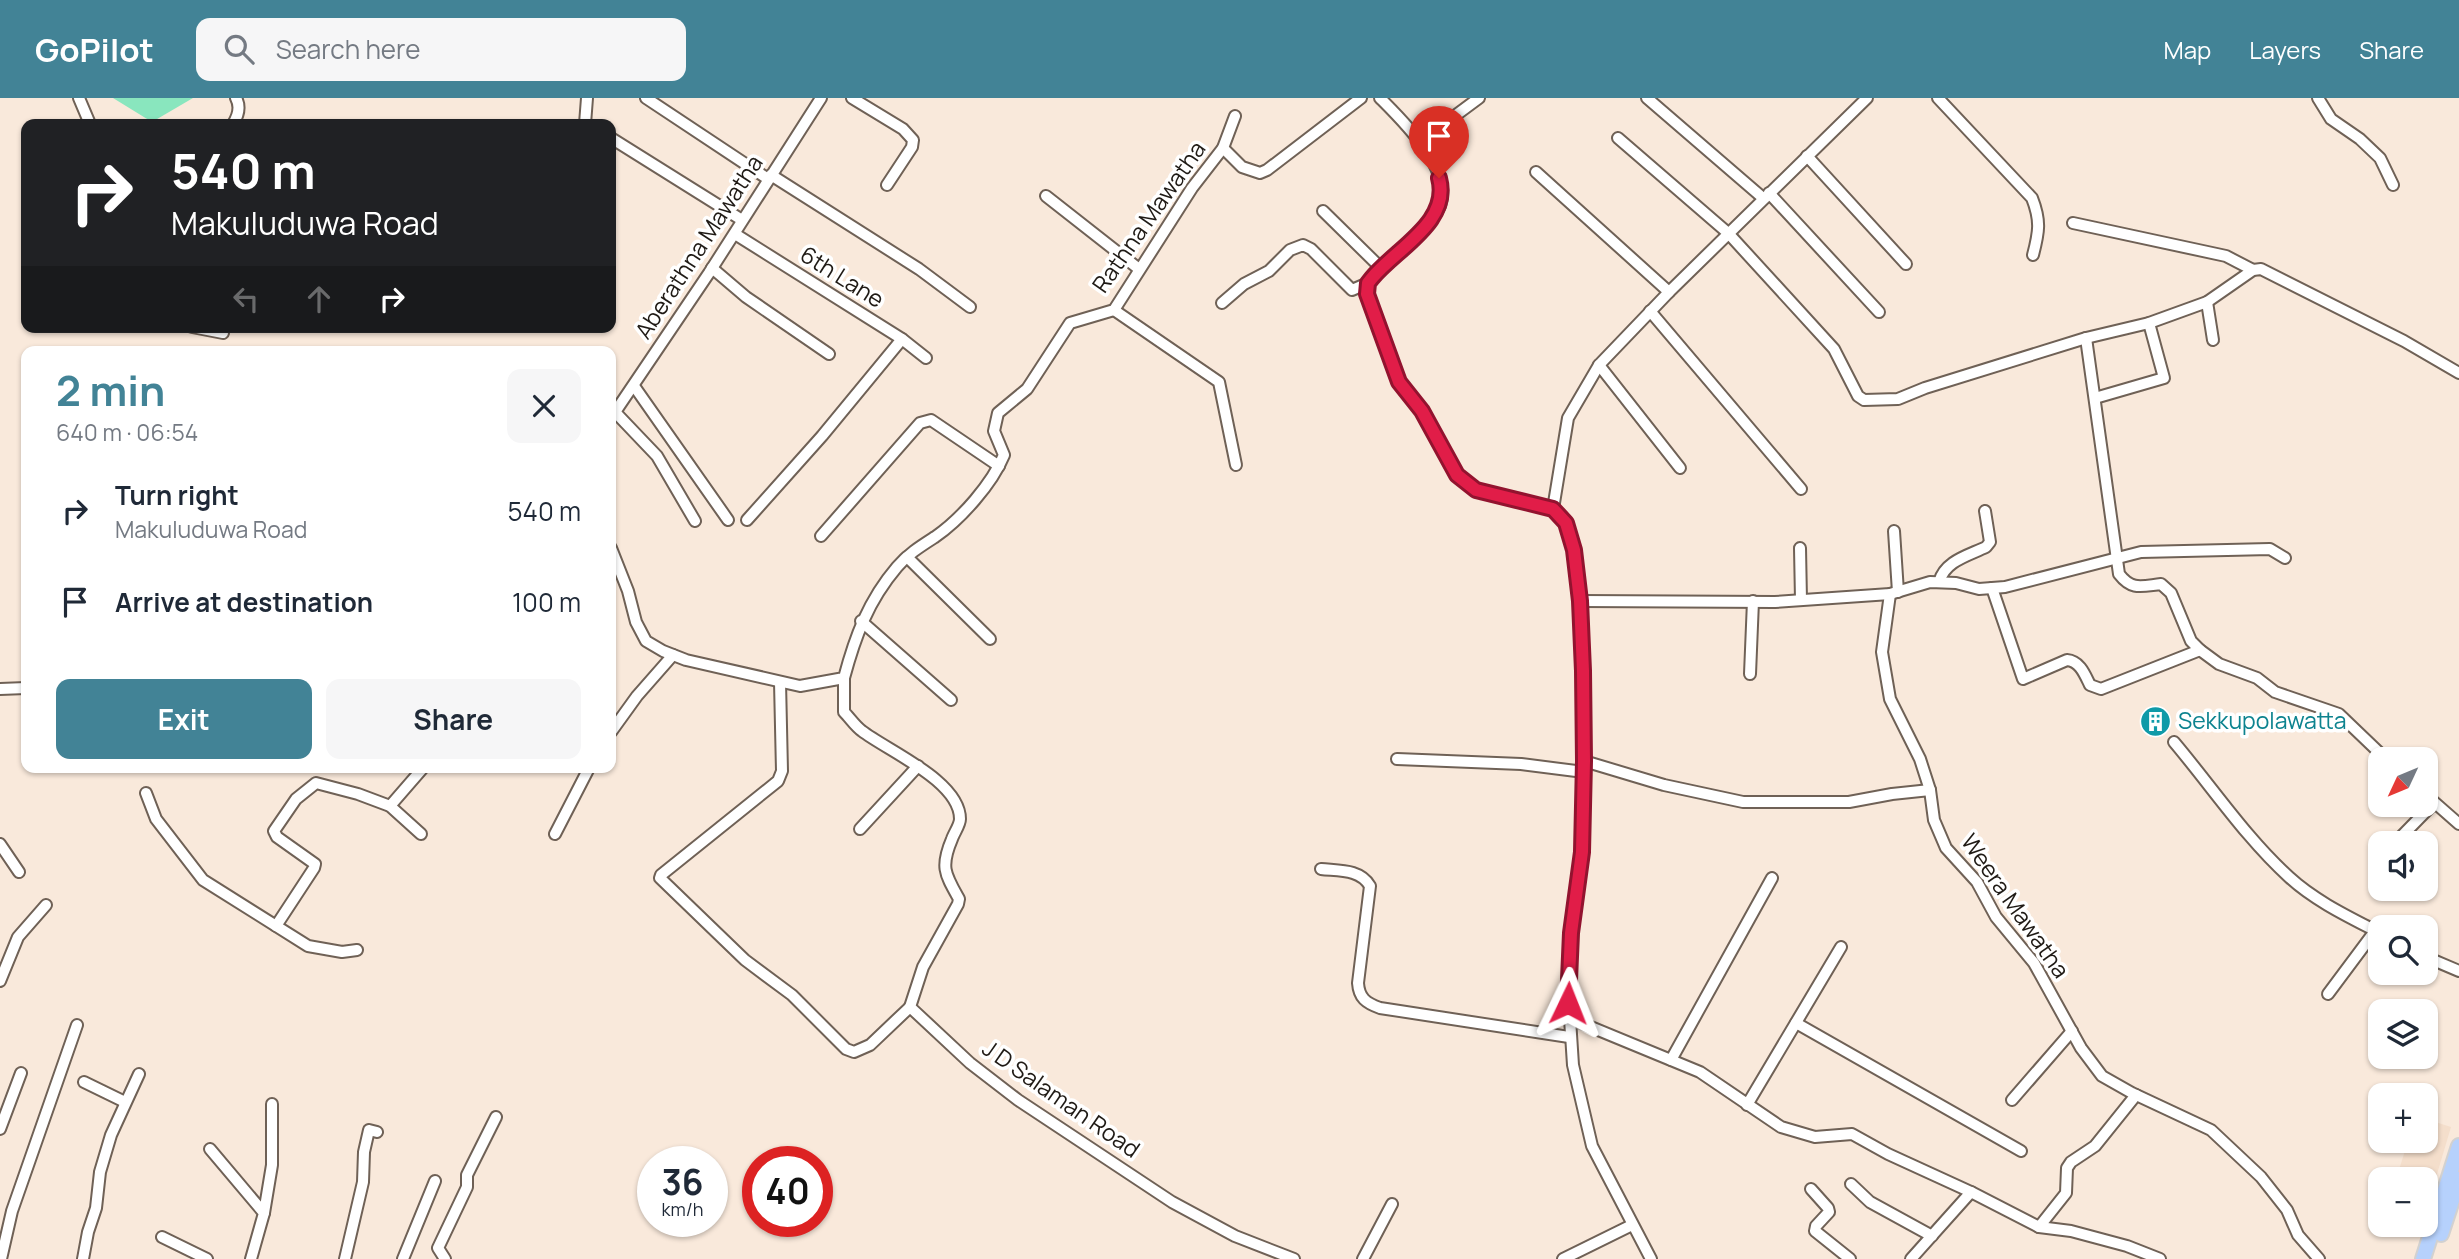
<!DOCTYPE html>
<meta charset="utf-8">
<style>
body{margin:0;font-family:Manrope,sans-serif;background:#f6f6f7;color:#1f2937;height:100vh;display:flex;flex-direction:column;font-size:26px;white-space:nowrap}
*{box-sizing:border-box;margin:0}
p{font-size:23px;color:#747a83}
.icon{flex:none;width:38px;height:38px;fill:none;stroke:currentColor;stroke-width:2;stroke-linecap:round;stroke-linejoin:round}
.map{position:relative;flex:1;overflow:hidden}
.side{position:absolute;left:21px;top:248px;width:595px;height:427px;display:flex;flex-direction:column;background:#fff;border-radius:14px;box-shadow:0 2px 5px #0004}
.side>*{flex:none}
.banner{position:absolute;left:21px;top:21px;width:595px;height:214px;border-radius:14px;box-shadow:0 2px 5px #0004;background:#202124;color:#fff;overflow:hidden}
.needle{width:46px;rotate:226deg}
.controls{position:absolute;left:2368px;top:649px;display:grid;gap:14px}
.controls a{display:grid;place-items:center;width:70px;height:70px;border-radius:14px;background:#fff;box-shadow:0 2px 5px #0004;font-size:35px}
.speed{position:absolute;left:637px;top:1048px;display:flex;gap:14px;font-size:35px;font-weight:700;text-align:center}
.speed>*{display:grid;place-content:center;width:91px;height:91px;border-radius:50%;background:#fff;box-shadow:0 2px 5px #0004;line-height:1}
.speed small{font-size:18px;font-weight:400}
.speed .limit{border:10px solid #d22;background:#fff;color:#111}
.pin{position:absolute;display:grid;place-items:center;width:60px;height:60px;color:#fff;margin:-72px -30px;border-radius:50% 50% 50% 0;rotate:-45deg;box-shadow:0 0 7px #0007}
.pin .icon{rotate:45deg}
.me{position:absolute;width:77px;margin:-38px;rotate:2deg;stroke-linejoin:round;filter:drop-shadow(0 0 5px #0008)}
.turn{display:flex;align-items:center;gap:24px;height:147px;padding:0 35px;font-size:32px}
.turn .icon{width:91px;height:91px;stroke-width:2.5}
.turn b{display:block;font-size:49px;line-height:60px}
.lanes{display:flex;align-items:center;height:66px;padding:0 35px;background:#0003;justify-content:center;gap:35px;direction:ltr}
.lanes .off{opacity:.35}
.round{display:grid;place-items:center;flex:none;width:74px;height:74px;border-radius:14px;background:#f6f6f7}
.summary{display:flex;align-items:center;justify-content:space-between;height:119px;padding:0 35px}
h1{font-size:42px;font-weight:700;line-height:52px;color:#428396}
.button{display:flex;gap:14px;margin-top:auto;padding:14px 35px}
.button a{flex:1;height:80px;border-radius:14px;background:#428396;color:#fff;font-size:28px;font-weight:700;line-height:80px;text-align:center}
.button a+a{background:#f6f6f7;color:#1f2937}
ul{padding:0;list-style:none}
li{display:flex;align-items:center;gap:21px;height:91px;padding:0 35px}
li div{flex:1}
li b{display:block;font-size:26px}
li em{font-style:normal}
header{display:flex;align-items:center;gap:42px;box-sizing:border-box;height:98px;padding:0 35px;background:#428396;color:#fff}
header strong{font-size:33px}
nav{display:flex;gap:38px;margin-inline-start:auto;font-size:24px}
.search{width:490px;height:63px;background:#f6f6f7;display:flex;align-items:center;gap:18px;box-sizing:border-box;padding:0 24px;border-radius:14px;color:#747a83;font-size:26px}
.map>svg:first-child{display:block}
.built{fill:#f4decb}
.green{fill:#89e6be}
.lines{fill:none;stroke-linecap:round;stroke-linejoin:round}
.minor-casing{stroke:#6f6156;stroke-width:14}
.major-casing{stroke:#d2d1d0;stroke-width:18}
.minor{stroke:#fff;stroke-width:10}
.major{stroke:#b6d1fc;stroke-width:14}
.route-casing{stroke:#92132f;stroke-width:18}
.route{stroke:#e11d48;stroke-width:12}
.labels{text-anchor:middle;stroke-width:7;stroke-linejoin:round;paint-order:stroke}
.street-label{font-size:23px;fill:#1f1a15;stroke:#fff}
.culture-label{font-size:23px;fill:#0d838f;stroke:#fff;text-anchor:start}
</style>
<header>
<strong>GoPilot</strong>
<div class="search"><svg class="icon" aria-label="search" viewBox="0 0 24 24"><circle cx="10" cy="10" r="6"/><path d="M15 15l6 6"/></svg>Search here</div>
<nav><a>Map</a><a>Layers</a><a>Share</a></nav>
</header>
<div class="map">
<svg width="2459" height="1161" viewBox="0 0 2459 1161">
<rect width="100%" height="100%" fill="#f9e9db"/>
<polygon class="built" points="2426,1021 2451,1029 2429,1103 2426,1099 2426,1082 2405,1081 2398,1075 2408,1043 2426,1043"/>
<polygon class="green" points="113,0 193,0 152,24"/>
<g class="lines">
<defs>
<g id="minor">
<polyline points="79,0 90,26"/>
<polyline points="646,0 768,81"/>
<polyline points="852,0 903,31 913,42 912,49 887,87"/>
<path d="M1380,0C1402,22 1456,74 1439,110C1430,129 1402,150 1386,165C1377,174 1367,182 1367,196L1399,284L1422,313L1457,378C1481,403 1522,399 1553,411L1566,425L1574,452L1580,503L1583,573L1584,663L1582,754L1571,835L1568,890L1573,967L1592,1048L1651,1161"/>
<polyline points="1647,0 1763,100"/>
<path d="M1938,0L2032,100C2041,123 2039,134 2033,157"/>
<polyline points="2318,0 2331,21 2360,41 2380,60 2393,87"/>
<path d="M233,26C238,18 241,9 236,0"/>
<polyline points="585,26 587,0"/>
<polyline points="611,40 742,122"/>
<polyline points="1618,40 1728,135 1834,251 1858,298 1864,302 1898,301 1925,290 2086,240 2149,225 2207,204 2253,172 2261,171 2404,243 2459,275"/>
<polyline points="1421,43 1479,0"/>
<polyline points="1223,50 1242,69 1260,75 1267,72 1361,0"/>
<polyline points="1807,58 1906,166"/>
<polyline points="1536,74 1669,194"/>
<polyline points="771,77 919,171 970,209"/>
<polyline points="1769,95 1879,214"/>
<polyline points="1046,98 1139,171"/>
<polyline points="1323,113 1381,170"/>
<polyline points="2073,125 2226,158 2253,172"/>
<polyline points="735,136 902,241 926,260"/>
<polyline points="712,170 746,199 829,256"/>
<polyline points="2207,204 2213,242"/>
<polyline points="1222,205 1244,186 1269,173 1290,152 1303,147 1311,151 1352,192 1368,185"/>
<polyline points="1114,212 1219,284 1236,367"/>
<polyline points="1650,213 1801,391"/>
<polyline points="192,229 223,235"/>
<path d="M2086,240L2119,476C2132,493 2142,488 2161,486L2171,495L2191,543L2200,552L2219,566L2257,580L2275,594L2339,616L2387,662"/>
<polyline points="1599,267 1680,370"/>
<polyline points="634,288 728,422"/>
<polyline points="2095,300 2164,280 2149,225"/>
<polyline points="615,314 657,358 695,423"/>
<polyline points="611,320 709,175 821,0"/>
<polyline points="1553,411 1568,320 1599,267 1669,194 1867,0"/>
<polyline points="747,422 822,338 902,241"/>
<polyline points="1894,433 1898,494"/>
<polyline points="821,438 920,325 931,322 999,368"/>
<path d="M611,450L628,493L636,524L646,543L663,553L686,562L800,588L844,580C855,539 868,503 897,469C908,456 921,448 935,439C961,421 992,386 1004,357L994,333L998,315L1027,291L1070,225L1114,212L1192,90L1223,50L1235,18"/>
<polyline points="1800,450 1801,502"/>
<polyline points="907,459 990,541"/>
<path d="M1939,484C1945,463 1967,458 1986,449L1990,444L1985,413"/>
<path d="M1992,490L2023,581L2067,562C2080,563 2085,577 2090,587L2101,591L2200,552"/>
<polyline points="1890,496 1882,554 1890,601 1920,661 1930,692 1934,722 1946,750 1977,784 1996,819 2034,865 2081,950 2102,978 2132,995 2211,1032 2261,1079 2287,1112 2298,1137 2319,1161"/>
<polyline points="1580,503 1775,504 1890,496 1930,484 1956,485 1979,491 2005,489 2141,454 2270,451 2285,460"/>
<polyline points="861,523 951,602"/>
<polyline points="1750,576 1753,503"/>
<path d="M844,580V614C850,620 855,628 862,633C888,653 960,683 960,721C960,727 954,735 952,741C940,769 945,776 959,801L958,806L923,869L910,909L970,965L1018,1002L1172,1104L1235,1138L1294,1161"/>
<polyline points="780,584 782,673 778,683 661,777 660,780 745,862 792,897 846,951 854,954 870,947 910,909"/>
<polyline points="0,591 26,590"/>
<polyline points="611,634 637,598 673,557"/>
<path d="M2174,644C2212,689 2246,740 2289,779C2315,803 2349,819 2380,835"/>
<polyline points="1397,661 1521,666 1584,674"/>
<polyline points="1584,663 1664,687 1743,704 1849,704 1892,696 1930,692"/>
<polyline points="146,695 156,721 203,782 308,848 342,854 357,852"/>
<polyline points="2426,697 2459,726"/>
<polyline points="390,708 423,670"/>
<polyline points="860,731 918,668"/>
<polyline points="555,736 589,670"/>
<polyline points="0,746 19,774"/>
<polyline points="2394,746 2434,705"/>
<path d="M1321,771C1339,773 1360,771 1370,788L1358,885C1359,900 1366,905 1380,910L1569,939"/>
<polyline points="276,828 314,770 315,766 277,739 274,733 296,701 316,685 358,696 390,708 421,736"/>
<polyline points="2426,859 2459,873"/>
<polyline points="0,883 18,839 46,807"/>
<polyline points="2328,896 2375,833"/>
<polyline points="1569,920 1700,974 1781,1029 1815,1039 1852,1036 1888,1056 1971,1094 2039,1129 2071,1133 2127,1148 2160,1161"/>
<polyline points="1796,925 2021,1053"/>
<polyline points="1671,962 1772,780"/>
<polyline points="84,984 125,1004"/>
<polyline points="2012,1002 2072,933"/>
<polyline points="1747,1007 1841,849"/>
<polyline points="0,1031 21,975"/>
<polyline points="210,1051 264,1115 251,1161"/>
<polyline points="1851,1086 1870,1104 1932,1138"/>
<polyline points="1811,1091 1828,1110 1829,1114 1816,1128 1815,1133 1850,1161"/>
<polyline points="264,1115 272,1067 272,1006"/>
<polyline points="2039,1129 2066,1095 2067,1070 2071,1064 2095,1048 2136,997"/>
<polyline points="162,1139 207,1161"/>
<polyline points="1,1161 12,1113 77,927"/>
<polyline points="83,1161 88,1134 96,1110 100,1074 111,1037 139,976"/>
<polyline points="345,1161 363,1084 364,1054 369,1032 377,1034"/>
<polyline points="403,1161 435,1083"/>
<polyline points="445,1161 438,1150 467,1089 467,1077 496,1019"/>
<polyline points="1363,1161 1392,1106"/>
<polyline points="1563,1161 1632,1127"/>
<polyline points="1911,1161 1971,1094"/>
</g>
<g id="major">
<polyline points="2441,1136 2459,1081"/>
<polyline points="2423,1161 2459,1048"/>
</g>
</defs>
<use href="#minor" class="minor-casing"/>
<use href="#major" class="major-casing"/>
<use href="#minor" class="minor"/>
<use href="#major" class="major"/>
</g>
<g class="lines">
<defs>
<path id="route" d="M1439,80C1451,124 1397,150 1372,180L1368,185L1367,196L1399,284L1422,313L1457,377L1476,392L1553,411L1566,425L1574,452L1580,503L1583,573L1584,663L1582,754L1571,835L1568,905"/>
</defs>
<use href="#route" class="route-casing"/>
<use href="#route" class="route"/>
</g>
<defs>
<symbol id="building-disc" viewBox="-11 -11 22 22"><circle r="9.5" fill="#0f9aa8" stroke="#fff"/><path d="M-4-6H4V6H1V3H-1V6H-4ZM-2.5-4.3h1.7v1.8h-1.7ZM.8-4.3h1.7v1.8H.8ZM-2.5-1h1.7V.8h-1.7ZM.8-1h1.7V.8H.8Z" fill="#fff"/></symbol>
</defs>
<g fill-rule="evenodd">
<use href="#building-disc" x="2138" y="606" width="35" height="35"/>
</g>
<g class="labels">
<g class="street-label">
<text transform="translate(1149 119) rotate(-55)" y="8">Rathna Mawatha</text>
<text transform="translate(699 149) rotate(-57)" y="8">Aberathna Mawatha</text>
<text transform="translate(842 179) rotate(32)" y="8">6th Lane</text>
<text transform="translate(2015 808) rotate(55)" y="8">Weera Mawatha</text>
<text transform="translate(1061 1001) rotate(35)" y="8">J D Salaman Road</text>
</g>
<g class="culture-label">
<text x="2178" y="631">Sekkupolawatta</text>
</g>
</g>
</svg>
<div class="controls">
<a><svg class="needle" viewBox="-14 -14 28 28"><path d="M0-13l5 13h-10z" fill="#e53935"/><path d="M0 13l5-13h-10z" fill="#747a83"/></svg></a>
<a><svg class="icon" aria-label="sound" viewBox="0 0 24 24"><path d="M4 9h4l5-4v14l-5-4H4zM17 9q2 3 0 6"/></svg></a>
<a><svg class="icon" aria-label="search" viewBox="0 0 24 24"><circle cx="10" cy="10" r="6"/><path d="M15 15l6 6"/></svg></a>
<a><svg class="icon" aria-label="layers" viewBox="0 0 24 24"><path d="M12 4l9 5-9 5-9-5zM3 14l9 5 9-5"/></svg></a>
<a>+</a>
<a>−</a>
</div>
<div class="speed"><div>36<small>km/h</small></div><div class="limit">40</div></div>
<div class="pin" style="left:1439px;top:80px;background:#d93025"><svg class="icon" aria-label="arrive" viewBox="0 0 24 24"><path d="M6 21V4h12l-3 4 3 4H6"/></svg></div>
<svg class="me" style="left:1568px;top:905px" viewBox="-20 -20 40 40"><path d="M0-17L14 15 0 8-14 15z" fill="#e11d48" stroke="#fff" stroke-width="4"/></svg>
<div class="banner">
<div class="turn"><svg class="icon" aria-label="right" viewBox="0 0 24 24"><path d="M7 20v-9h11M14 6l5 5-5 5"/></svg><div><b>540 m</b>Makuluduwa Road</div></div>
<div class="lanes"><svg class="icon off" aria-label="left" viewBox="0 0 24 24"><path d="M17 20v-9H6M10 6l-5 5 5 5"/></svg><svg class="icon off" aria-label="ahead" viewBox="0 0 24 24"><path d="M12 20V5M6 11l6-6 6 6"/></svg><svg class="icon" aria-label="right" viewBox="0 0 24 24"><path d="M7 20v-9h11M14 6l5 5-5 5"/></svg></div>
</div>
<section class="side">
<div class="summary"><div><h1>2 min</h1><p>640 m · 06:54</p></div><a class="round"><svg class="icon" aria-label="close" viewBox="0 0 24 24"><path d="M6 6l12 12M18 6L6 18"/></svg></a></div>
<ul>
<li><svg class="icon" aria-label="right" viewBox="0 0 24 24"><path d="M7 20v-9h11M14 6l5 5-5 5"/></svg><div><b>Turn right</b><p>Makuluduwa Road</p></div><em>540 m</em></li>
<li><svg class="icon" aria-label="arrive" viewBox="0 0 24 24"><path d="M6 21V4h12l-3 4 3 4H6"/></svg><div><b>Arrive at destination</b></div><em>100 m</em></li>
</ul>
<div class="button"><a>Exit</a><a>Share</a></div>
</section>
</div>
